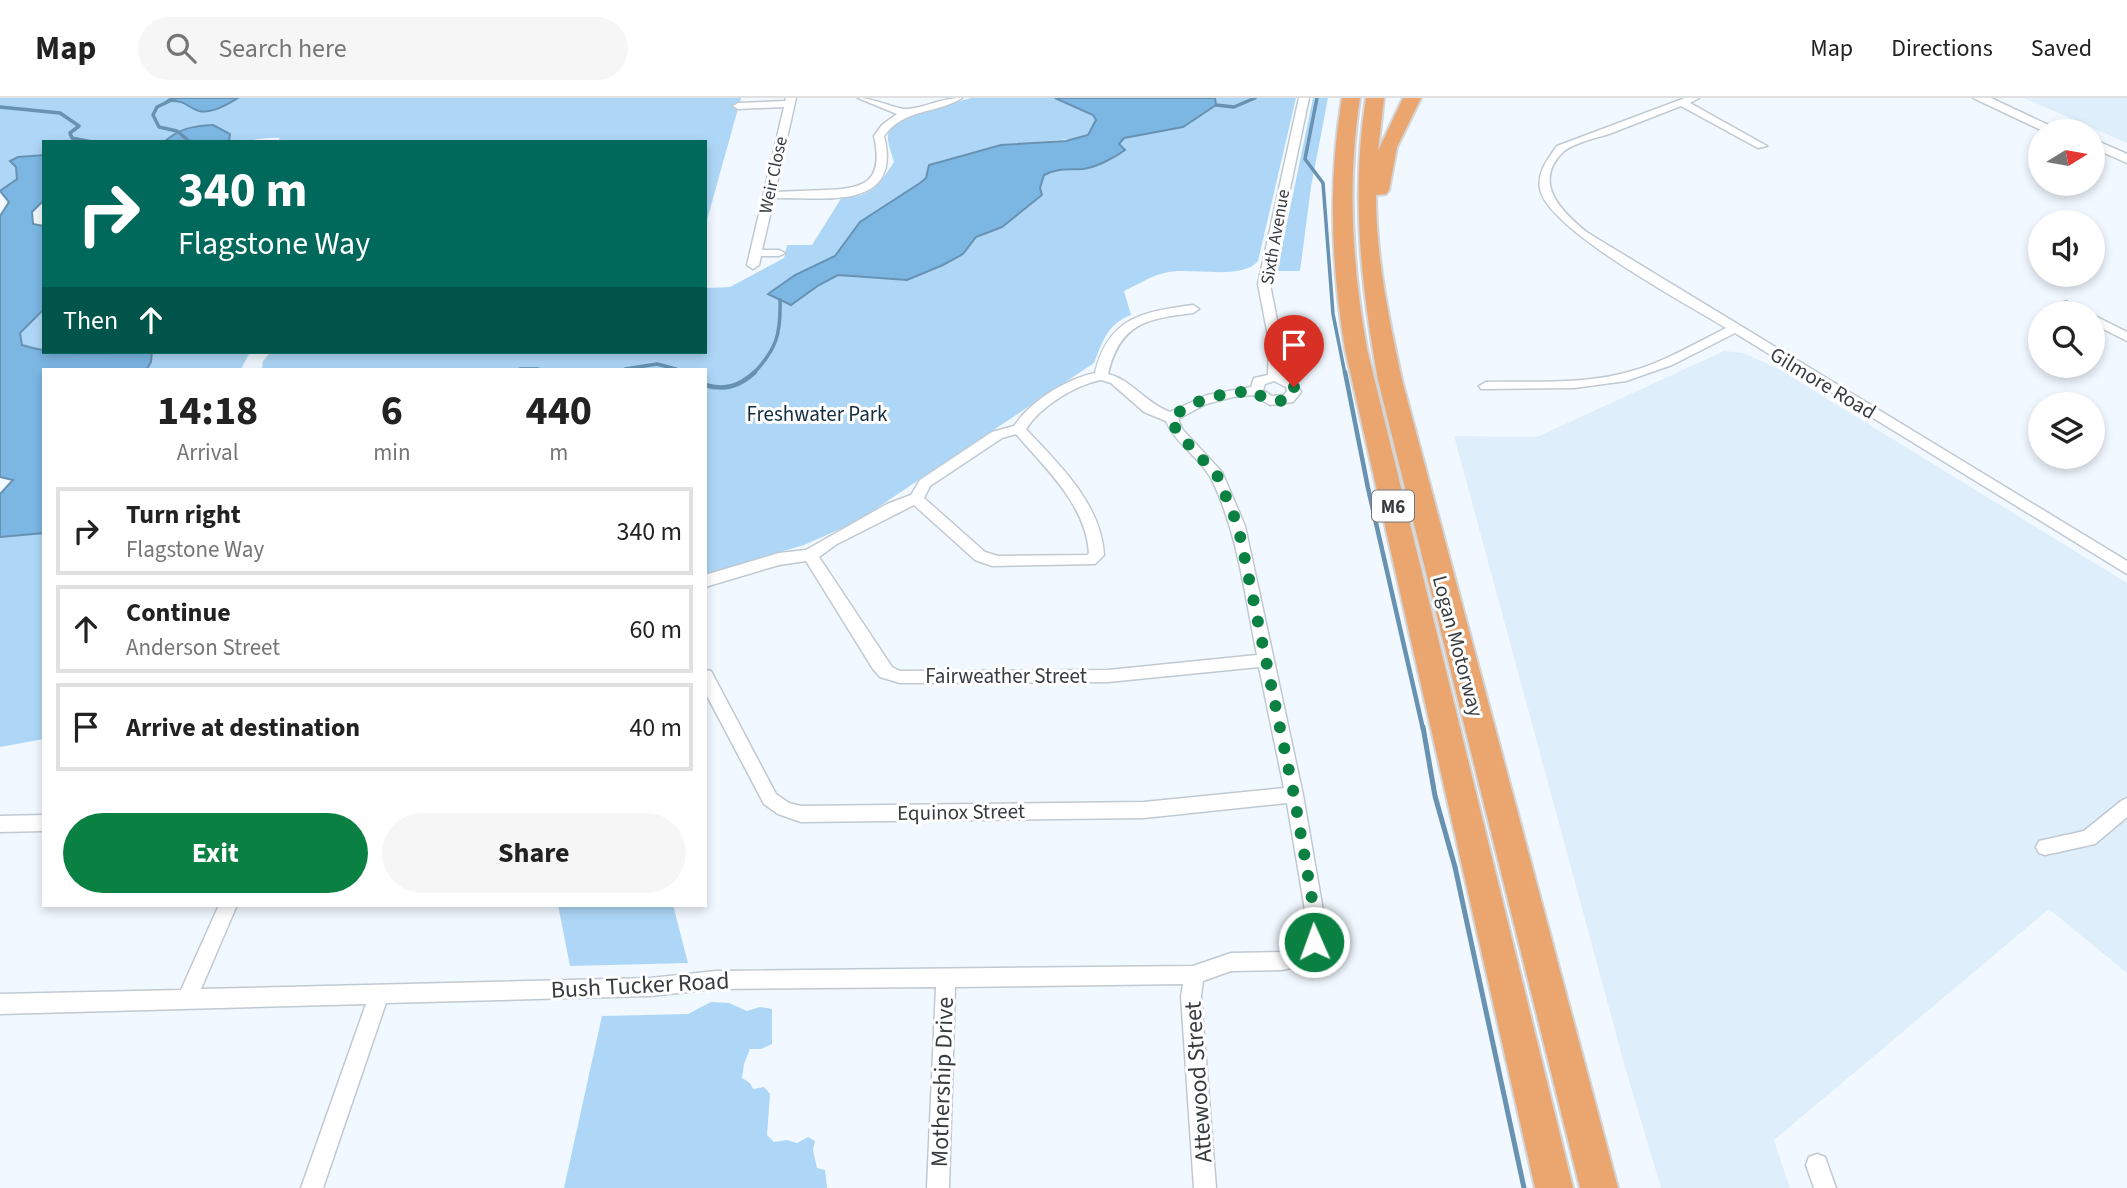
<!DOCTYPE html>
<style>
body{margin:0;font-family:"Source Sans 3",sans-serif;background:#f6f6f6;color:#222;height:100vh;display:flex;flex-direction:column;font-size:26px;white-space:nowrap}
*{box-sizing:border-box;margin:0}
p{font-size:23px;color:#767676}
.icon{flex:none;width:38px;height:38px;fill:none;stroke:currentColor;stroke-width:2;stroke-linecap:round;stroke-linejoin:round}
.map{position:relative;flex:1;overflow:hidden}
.panel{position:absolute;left:42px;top:270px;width:665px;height:539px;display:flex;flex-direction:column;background:#fff;border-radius:0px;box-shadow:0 4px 10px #0003}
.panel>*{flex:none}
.hud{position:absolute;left:42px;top:42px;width:665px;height:214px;border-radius:0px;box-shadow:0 4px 10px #0003;background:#00695c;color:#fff;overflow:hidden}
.needle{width:46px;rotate:79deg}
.controls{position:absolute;left:2028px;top:21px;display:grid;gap:14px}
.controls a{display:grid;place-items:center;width:77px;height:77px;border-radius:50%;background:#fff;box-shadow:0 4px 10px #0003;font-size:35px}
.pin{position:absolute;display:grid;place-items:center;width:60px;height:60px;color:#fff;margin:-72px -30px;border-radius:50% 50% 50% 0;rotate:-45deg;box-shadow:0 0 7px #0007}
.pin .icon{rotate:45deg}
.me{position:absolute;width:77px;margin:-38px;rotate:358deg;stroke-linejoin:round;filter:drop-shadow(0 0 5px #0008)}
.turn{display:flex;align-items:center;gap:24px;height:147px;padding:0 21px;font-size:32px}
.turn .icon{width:91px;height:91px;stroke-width:2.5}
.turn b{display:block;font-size:49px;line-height:60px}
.then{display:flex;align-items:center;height:66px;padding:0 21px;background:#0003;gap:14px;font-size:26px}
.eta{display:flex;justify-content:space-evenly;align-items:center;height:119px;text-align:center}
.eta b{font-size:42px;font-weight:700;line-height:49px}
.action{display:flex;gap:14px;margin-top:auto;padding:14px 21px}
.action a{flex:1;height:80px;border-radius:42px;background:#0b8043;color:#fff;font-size:28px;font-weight:700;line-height:80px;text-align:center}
.action a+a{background:#f6f6f6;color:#222}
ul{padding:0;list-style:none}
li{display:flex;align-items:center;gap:21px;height:88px;margin:0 14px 10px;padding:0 7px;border:4px solid #e0e0e0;border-radius:0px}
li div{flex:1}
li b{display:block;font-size:26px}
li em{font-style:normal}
header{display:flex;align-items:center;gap:42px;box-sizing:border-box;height:98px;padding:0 35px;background:#fff;border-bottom:2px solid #e0e0e0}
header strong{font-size:33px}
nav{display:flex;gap:38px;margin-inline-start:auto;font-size:24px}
.search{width:490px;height:63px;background:#f6f6f6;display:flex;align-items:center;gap:18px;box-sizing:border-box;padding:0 24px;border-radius:38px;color:#767676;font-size:26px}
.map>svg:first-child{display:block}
.built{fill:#dfeefb}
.green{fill:#aed7f7}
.water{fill:#7cb7e4;stroke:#6892b2;stroke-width:2}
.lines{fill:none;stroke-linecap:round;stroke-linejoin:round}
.stream-far2{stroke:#6892b2;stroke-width:3.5}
.stream-far1{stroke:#6892b2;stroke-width:4.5}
.stream{stroke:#6892b2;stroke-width:5}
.street-casing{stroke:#c0c9d1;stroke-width:3}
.secondary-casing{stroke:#c0c9d1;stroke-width:3}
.highway-casing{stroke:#d3d4d5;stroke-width:4}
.street{fill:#fff;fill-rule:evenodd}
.secondary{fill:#fff;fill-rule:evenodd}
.highway{fill:#eba670;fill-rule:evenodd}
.route{stroke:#0b8043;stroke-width:12;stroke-dasharray:0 21.6}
.labels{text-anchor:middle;stroke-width:6;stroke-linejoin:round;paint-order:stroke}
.far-street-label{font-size:18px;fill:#383c3f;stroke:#fff}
.shield{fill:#fff;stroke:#747679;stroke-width:2}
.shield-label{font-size:19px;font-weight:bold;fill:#383c3f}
.street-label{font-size:21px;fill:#383c3f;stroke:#fff}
.park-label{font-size:21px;fill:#122d3f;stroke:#fff}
.near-street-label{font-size:24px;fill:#383c3f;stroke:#fff}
</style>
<header>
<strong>Map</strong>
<div class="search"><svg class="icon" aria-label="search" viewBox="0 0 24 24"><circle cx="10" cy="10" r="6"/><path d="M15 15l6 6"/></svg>Search here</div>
<nav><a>Map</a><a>Directions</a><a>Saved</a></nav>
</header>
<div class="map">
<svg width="2127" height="1090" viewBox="0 0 2127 1090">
<rect width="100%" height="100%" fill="#f1f8ff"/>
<g class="built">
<polygon points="2024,0 2127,0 2127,45"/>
<polygon points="1724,253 1743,255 1775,269 2127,485 2127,875 2049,811 1774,1042 1790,1090 1661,1090 1625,969 1454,338 1537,339"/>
</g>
<g class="green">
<path d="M0,0H171L168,2C189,3 186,9 200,13C212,16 228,6 238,0H741L705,129V44H277L280,40C263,39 247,44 229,44L230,36C205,22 187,25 164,44H44V57L18,59L10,63L16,69L17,81L0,93Z"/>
<path d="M971,0H1055L1093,17L1096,22L1088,37L1081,40L1001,47L930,67L926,80L920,85L860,124L835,158L795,177L791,207L819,187L838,177L907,182L943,167L963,156L976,139L1002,129L1040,90L1043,77L1054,72L1086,71L1124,40L1183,29L1216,8L1215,0H1296L1258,163C1244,182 1192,170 1169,174C1154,176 1137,187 1124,193L1131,217C1107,226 1103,243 1094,265L856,424L804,447L705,476V271H262L263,263L271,254H705V190L730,189L784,160L787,147H812L842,99C871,100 879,87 894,64C892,56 887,45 888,37C891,20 955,5 971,0Z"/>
<polygon points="1313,0 1328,0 1311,89 1300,173 1277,173"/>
<polygon points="44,211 44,253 22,247 19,235"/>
<polygon points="152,254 250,254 241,271 147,271 151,264"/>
<polygon points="44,435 44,641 0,649 0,439"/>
<polygon points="558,807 673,807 688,865 570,868"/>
<polygon points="711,904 729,905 747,913 760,909 772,911 772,946 761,951 750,951 744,966 742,980 750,985 753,991 764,989 770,996 767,1037 774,1044 787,1042 797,1045 808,1039 815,1043 813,1052 817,1070 825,1072 827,1090 564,1090 602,918 688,916"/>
</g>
<g class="water">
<path d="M171,0H238C228,6 212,16 199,13C184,8 187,2 167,3Z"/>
<path d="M1055,0H1215L1216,7L1183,29L1124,40L1119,46L1125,52C1114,60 1097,69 1083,71C1068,72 1057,70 1044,77L1040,90L1042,97L1002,129L976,139L963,156L943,167L907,182L838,177L819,187L791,207L768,196L795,177L835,158L860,124L920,85L926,80L929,67L1001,47L1066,43L1088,37L1096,22L1093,17Z"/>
<path d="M213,27L230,36L229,44H164C180,30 193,28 213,27Z"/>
<path d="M44,57V102L32,114L33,126L44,128V211L20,235L22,247C62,260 109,254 152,254L151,264L147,271H44V435L0,439V396L13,382L0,379V118L9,104L0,93L17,81L16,69L10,63L18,59Z"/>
</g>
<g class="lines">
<g class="stream-far2">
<polyline points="176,0 157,9 153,17 159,29 177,33 190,44"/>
<polyline points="1317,0 1305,61 1323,85 1333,216 1345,276"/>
<polyline points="1216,7 1234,9 1255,0"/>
<polyline points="0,9 60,15 79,28 70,35 72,40 92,44"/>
<polyline points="520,271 538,271"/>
<polyline points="625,271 657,266 676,271"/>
<path d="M753,276C777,251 781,235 780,202"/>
</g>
<g class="stream-far1">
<polyline points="1345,274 1368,390 1423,631"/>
<path d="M705,287C725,293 740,288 755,274"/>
</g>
<polyline class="stream" points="1423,629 1435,698 1455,769 1524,1090"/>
<defs>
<g id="street">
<path d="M786,0H796L775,94C792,93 808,93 825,92C866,91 884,83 874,38L882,27L897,16L858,0C875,0 897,12 907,11C926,10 939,0 962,0C937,16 904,10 884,38C903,114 823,99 774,100L762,152H779L785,155L779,158H761L759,167L753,171L747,167L784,9L738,11L733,8L738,5L785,3Z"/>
<path d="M1299,0H1309L1270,186L1281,243V276L1294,282L1301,294L1293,304L1270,307L1253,297L1233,299L1206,306L1178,321L1183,332L1222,374L1245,428L1303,697L1326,830L1318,857L1307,866L1282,872L1231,873L1203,883L1201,898L1216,1090H1194L1181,898L1183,886L955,889L949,1090H927L936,889L716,891L650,898L386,905L323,1090H301L366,906L0,916V896L181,892L219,807H237L201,891L650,880L716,873L1193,868L1231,855L1282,854L1300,850L1308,830L1287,705L1144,720L801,724L778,716L764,706L705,594V572L711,573L776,696L789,705L801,708L1144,704L1284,690L1259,569L1108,584L900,585L880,579L873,571L806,463L779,467L705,489V477L779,455L806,452L887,406L911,397L920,382L992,334L1014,328C1031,303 1066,281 1095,275C1109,219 1142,214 1193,207L1199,211L1193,215C1146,221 1120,225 1108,276C1132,282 1144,304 1170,314L1207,297L1251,289L1254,280L1268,277L1269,243L1258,186ZM1101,282L1111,285L1144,314L1166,323C1176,347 1201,360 1212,382C1238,436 1245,498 1257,557L1108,572L900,573L892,569L819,459L837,446L914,407L975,462L992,468L1095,466L1104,457C1101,405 1059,367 1026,331C1041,308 1075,287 1101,282ZM1274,283L1286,289L1287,293L1284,297L1272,298L1263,292L1265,286ZM1016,336C1046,371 1086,407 1089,455L1087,457L998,458L985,454L924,400L930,388L1002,340Z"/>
<path d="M1685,0H1699L1690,5L1767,48L1758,50L1681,8C1657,17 1633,27 1609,36C1596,40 1573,45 1563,54C1531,85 1563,115 1588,135L2127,463V476L1735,235L1672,267L1626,283L1574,290L1481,291L1479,288L1486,284C1534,283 1586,287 1632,273C1666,263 1696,245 1726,230C1687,206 1548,132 1540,91C1537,74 1548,61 1557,48Z"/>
<path d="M2066,203L2086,212L2088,215C2077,216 2068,215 2060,207Z"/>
<polygon points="2093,217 2127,234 2127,243 2093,226"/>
<polygon points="2127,700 2127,719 2095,746 2045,757 2039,755 2036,749 2039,743 2084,733 2121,703"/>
<polygon points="44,717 44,733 0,734 0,718"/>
<polygon points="1817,1056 1825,1059 1836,1090 1814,1090 1806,1067 1809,1059"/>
</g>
<g id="secondary">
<polygon points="1973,0 1991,0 2061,33 2043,33"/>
<polygon points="2093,41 2127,56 2127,65 2093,50"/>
</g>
<g id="highway">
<path d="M1342,0H1360C1347,85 1352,167 1367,251L1573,1090H1535L1345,251C1331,166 1328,85 1342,0Z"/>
<path d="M1366,0H1384L1378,53L1403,0H1421L1397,49L1389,92L1386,96L1376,97C1376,160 1389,221 1402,282L1618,1090H1580L1378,282C1361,187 1351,96 1366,0Z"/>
</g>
</defs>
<use href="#street" class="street-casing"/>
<use href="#secondary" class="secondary-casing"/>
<use href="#highway" class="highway-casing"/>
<use href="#street" class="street"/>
<use href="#secondary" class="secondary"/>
<use href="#highway" class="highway"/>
</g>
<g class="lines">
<path class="route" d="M1294,289V294L1288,301C1276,305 1264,304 1256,293C1225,294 1196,300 1171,320L1177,334L1217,377L1238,428L1294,697L1317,830L1314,844"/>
</g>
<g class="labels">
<g class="far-street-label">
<text transform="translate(773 77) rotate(-78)" y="6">Weir Close</text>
<text transform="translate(1275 139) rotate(-80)" y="6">Sixth Avenue</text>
</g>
<rect class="shield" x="1372" y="392.5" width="42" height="31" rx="5"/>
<g class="shield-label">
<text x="1393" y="415">M6</text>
</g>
<g class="street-label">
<text transform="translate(1823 285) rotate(31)" y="7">Gilmore Road</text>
<text transform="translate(1458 548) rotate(75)" y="7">Logan Motorway</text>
<text x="1006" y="585">Fairweather Street</text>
<text transform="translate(961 714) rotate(-1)" y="7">Equinox Street</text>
</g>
<g class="park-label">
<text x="817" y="323">Freshwater Park</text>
</g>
<g class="near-street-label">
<text transform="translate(640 887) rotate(-3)" y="8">Bush Tucker Road</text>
<text transform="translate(942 984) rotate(-88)" y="8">Mothership Drive</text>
<text transform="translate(1198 984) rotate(-94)" y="8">Attewood Street</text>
</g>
</g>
</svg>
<div class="controls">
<a><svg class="needle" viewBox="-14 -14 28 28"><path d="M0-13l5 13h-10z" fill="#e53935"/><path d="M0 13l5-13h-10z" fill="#767676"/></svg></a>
<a><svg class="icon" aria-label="sound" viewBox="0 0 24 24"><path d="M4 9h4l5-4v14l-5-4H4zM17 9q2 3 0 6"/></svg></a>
<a><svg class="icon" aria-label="search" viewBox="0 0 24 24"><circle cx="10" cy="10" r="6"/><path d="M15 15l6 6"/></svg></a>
<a><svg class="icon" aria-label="layers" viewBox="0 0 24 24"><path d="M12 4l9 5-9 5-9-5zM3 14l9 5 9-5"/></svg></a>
</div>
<div class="pin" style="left:1294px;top:289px;background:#d93025"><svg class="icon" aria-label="arrive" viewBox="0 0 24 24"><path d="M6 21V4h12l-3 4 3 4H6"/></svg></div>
<svg class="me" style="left:1314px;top:844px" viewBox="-20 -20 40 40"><circle r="17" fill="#0b8043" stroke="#fff" stroke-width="3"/><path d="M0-11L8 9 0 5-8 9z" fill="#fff"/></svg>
<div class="hud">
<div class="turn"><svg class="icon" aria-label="right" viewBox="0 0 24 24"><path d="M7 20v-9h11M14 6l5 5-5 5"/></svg><div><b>340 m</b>Flagstone Way</div></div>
<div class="then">Then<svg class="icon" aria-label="ahead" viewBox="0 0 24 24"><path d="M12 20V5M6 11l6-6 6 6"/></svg></div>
</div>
<section class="panel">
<div class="eta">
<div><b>14:18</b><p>Arrival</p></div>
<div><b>6</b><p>min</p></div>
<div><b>440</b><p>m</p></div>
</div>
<ul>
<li><svg class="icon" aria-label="right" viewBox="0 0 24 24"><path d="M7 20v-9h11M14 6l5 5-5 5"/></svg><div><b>Turn right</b><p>Flagstone Way</p></div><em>340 m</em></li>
<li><svg class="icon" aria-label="ahead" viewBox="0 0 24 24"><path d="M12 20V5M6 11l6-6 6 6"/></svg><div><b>Continue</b><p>Anderson Street</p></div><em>60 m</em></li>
<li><svg class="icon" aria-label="arrive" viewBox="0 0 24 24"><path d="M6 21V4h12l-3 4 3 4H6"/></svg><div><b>Arrive at destination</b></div><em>40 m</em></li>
</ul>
<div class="action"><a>Exit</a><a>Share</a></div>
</section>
</div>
